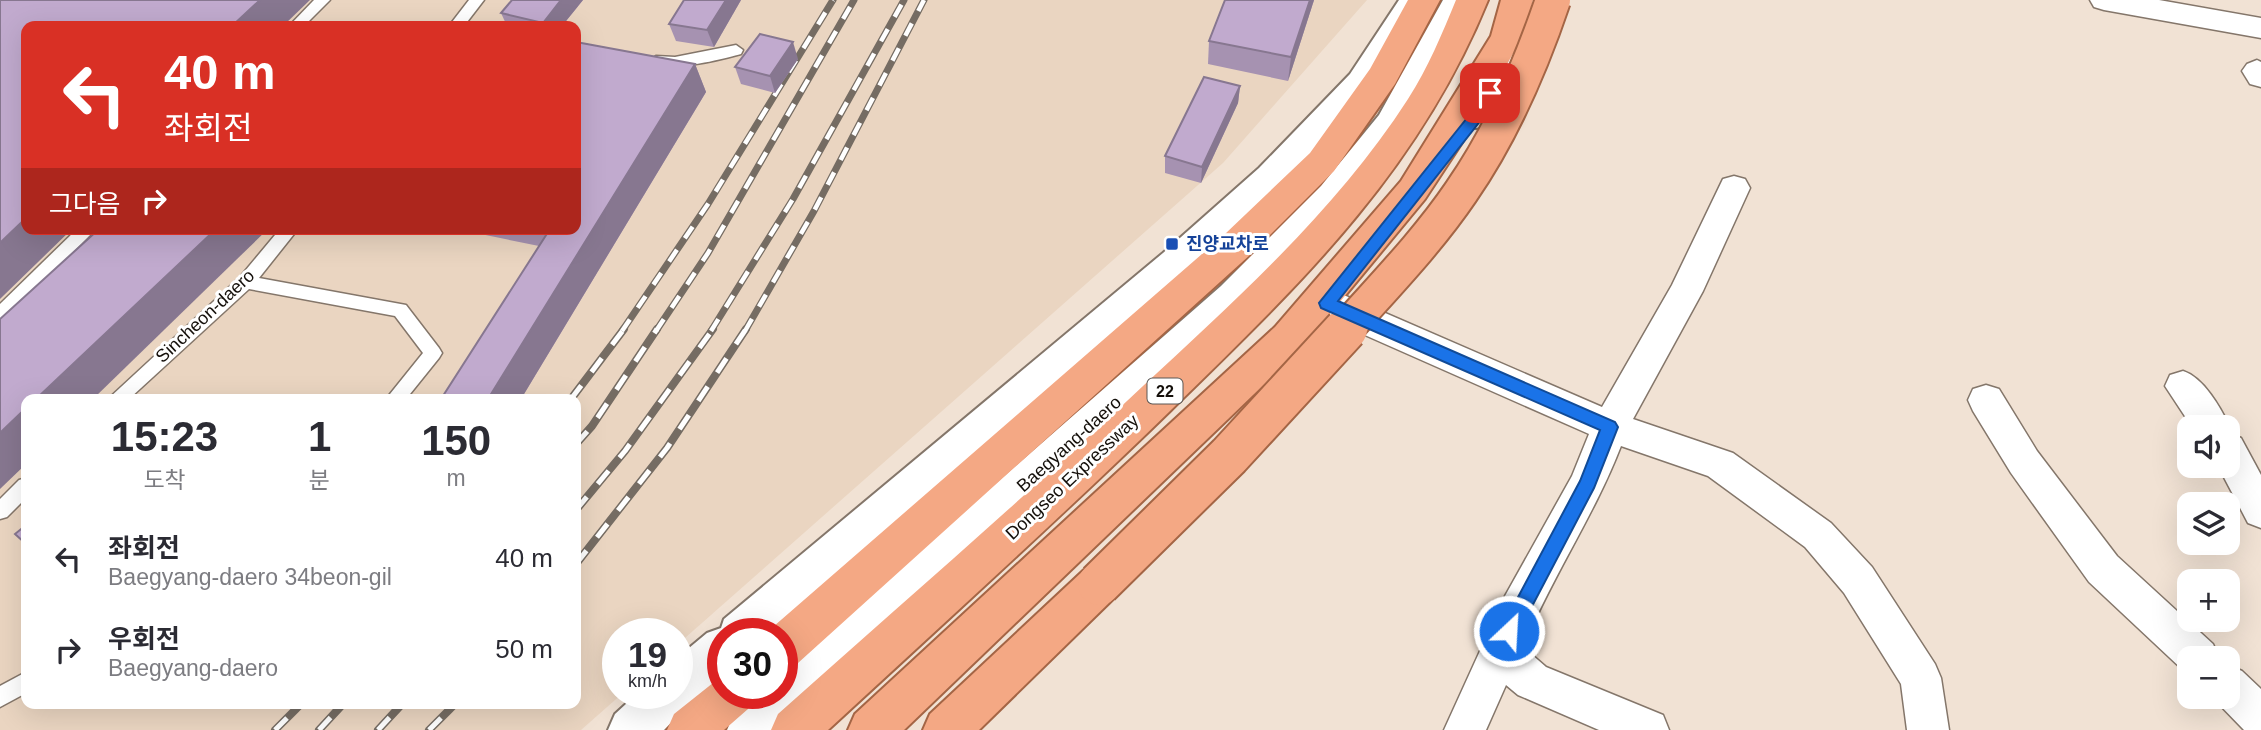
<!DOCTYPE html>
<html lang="ko">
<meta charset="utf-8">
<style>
body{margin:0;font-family:Arial,"Noto Sans KR",sans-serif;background:#f7f7f7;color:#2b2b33;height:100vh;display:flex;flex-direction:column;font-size:26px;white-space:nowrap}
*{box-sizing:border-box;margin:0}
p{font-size:23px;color:#7c7c81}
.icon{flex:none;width:38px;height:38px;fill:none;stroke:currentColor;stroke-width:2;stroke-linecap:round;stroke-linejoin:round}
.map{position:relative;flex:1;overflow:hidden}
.sheet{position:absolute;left:21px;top:394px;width:560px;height:315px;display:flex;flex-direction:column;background:#fff;border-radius:14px;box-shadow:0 7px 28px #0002}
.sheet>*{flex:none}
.banner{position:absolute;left:21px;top:21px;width:560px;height:214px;border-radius:14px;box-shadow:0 7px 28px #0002;background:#d93025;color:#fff;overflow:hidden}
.tools{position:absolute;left:2177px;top:415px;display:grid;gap:14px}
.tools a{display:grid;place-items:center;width:63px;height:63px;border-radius:14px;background:#fff;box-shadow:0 7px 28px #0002;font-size:35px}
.speed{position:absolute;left:602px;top:618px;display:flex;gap:14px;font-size:35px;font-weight:700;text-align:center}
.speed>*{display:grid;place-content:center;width:91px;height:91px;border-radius:50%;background:#fff;box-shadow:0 7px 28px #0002;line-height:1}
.speed small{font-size:18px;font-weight:400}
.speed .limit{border:10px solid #d22;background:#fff;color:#111}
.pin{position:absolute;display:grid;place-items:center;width:60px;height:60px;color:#fff;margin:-30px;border-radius:14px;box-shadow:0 4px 10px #0006}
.me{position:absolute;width:77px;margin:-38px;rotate:25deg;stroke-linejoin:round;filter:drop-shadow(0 0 5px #0008)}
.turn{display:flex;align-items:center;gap:24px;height:147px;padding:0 28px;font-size:32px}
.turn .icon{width:91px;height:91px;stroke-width:2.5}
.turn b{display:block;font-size:49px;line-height:60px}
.then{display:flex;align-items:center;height:66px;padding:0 28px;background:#0003;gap:14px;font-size:26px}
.eta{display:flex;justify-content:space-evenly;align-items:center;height:119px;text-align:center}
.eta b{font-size:42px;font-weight:800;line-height:49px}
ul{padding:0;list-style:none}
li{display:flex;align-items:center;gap:21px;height:91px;padding:0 28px}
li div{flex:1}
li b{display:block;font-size:26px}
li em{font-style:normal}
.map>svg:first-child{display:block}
.built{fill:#ead5c1;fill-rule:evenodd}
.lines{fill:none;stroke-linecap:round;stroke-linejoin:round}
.service-casing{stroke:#84766a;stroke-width:3}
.minor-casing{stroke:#84766a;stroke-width:3}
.secondary-casing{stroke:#84766a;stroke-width:4}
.trunk-casing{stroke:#a46545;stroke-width:4}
.service{fill:#fff;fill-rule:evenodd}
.minor{fill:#fff;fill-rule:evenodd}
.secondary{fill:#fff;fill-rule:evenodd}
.trunk{fill:#f4a884;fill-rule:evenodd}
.rail-far1-casing{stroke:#756c63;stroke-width:7}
.rail-casing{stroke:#756c63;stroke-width:8}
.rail-far1{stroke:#fff;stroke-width:4.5;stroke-dasharray:14;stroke-linecap:butt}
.rail{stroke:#fff;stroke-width:5;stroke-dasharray:17;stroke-linecap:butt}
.trunk-bridge-far1-casing{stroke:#a46545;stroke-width:38;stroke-linecap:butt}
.trunk-bridge-casing{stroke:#a46545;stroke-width:46;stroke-linecap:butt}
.trunk-bridge-far1{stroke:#f4a884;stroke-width:34}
.trunk-bridge{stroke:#f4a884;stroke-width:42}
.wall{fill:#a692b1}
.shaded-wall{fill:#877790}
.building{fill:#c1aace;stroke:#877790;stroke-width:2}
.route{fill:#1a73e8;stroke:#114b97;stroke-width:2}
.transit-dot{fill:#1a4fb4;stroke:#fff;stroke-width:2.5}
.labels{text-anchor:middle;stroke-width:6;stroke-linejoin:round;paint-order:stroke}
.shield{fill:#fff;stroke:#5a5754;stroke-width:2}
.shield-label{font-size:16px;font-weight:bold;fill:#140f0a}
.transit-label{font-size:18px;font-weight:bold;fill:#164399;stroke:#fff;text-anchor:start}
.street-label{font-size:18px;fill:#140f0a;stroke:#fff}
</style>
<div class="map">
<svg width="2261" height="730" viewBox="0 0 2261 730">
<rect width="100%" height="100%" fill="#f1e2d4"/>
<path class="built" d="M0,0H1367L1223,163L677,645V634H618V693H623L581,730H0ZM26,26H576V229H26ZM26,399H576V704H26Z"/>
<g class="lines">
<defs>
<g id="service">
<polygon points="314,0 330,0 304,26 289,26"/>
<polygon points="469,0 484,0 464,26 449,26"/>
<path d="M736,45L743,50L741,54C723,59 661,75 649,61L656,56L675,57Z"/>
<polygon points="77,229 96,229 6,320 0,322 0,304"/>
<polygon points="280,229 298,229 259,278 406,305 439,348 442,353 439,358 406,399 386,399 423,353 395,316 249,289 129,399 108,399 240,277"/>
<polygon points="26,478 26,498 7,517 0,519 0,499 19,480"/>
<polygon points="26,672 26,693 0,707 0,686"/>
</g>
<g id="minor">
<polygon points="2090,0 2159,0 2261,18 2261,38 2104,10 2094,7"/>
<polygon points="2257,60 2261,62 2261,87 2250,84 2242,71 2247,64"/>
<path d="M1734,176L1745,179L1750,188L1703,291L1633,419L1733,453L1831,523L1872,567L1935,664L1941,678L1949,730H1907L1901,684L1844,593L1805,547L1708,476L1621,446C1594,516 1551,578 1523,647L1546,667L1663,715L1669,730H1599L1518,695L1506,685L1486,730H1444L1505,596L1572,476L1589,434L1315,313L1310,303L1315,293L1327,289L1339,293L1602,407L1672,285L1723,179Z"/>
<path d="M2183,371C2204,378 2220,407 2230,427L2228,432V427H2192L2165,386L2170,375Z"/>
<polygon points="1986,385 1999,389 2037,451 2117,556 2213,644 2219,658 2189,658 2189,674 2185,672 2089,582 2011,473 1973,411 1968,400 1973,389"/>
<polygon points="2228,433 2241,438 2261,475 2261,528 2248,523 2218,466 2228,466"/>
<polygon points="2228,665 2242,671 2261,689 2261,730 2244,730 2214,699 2212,696 2228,696"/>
</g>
<g id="secondary">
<polygon points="1399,0 1431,0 1374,90 1283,186 1189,273 773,634 723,634 723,677 689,704 664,730 608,730 615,714 638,693 677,693 677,658 707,633 721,628 724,619 1163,253 1259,168 1350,74"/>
<polygon points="1443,0 1475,0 1403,133 1345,206 1247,308 784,730 727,730 734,714 758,693 782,693 782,671 1221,286 1321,186 1379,115"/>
<polygon points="1523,0 1555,0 1539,37 1488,125 1476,128 1464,125 1459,116 1507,36"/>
</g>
<g id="trunk">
<polygon points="1408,0 1440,0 1395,84 1334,171 1251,254 798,663 782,669 782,634 766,633 1225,234 1310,153 1370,69"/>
<path d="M1456,0H1488C1418,172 1301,283 1171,410C1059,519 943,624 828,730H771L778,714C900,605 1024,498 1143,386C1238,298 1337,209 1408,99C1428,68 1442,34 1456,0Z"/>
<polygon points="1501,0 1533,0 1523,36 1467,135 1425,199 1301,349 904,730 848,730 855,714 1275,327 1401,181 1491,36"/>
<polygon points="1099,564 1114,570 1120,584 1114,598 979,730 923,730 930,714 1084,570"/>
<polygon points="723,675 723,693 755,693 748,709 724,730 667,730 674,714"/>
</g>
</defs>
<use href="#service" class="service-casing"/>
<use href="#minor" class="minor-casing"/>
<use href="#secondary" class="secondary-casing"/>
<use href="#trunk" class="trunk-casing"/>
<use href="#service" class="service"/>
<use href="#minor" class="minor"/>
<use href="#secondary" class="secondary"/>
<use href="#trunk" class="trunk"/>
<defs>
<g id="rail-far1">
<polyline points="622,331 708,204 833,0"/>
<polyline points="656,331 708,253 854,0"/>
<polyline points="711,331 793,199 904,0"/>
<polyline points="745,331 814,211 924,0"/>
</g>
<g id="rail">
<polyline points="571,399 624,329"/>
<polyline points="576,444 592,426 657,329"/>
<polyline points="576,510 625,451 713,329"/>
<polyline points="576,564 667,448 746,329"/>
<polyline points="275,730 301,704"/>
<polyline points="319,730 343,704"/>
<polyline points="378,730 402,704"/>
<polyline points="429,730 455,704"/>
</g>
</defs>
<use href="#rail-far1" class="rail-far1-casing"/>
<use href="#rail" class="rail-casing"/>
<use href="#rail-far1" class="rail-far1"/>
<use href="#rail" class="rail"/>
<defs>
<path id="trunk-bridge-far1" d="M1344,331C1384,286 1427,242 1461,192C1502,133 1530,68 1553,0"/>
<polyline id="trunk-bridge" points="1099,584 1229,456 1346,329"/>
</defs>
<use href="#trunk-bridge-far1" class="trunk-bridge-far1-casing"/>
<use href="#trunk-bridge" class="trunk-bridge-casing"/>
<use href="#trunk-bridge-far1" class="trunk-bridge-far1"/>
<use href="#trunk-bridge" class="trunk-bridge"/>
</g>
<g class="wall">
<polygon points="512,0 583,0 562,26 507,26 501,13"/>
<polygon points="741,0 714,47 676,41 669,24"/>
<polygon points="1225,0 1314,0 1288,81 1208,64 1209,41"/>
<polygon points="576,42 695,64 706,92 521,399 441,399 539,246 456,229 576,229"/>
<polygon points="798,59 775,93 741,84 735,67"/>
<polygon points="1240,86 1238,103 1201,183 1165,173 1165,156"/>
</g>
<g class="shaded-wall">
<polygon points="260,0 310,0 283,26 232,26"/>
<polygon points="561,0 583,0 562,26 545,26 543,23"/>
<polygon points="726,0 741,0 714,47 707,30"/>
<polygon points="1310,0 1314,0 1288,81 1291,57"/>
<polygon points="793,42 798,59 775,93 770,76"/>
<polygon points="695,64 706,92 521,399 488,399"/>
<polygon points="1240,86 1238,103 1201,183 1202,167"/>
<polygon points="26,218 26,229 72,229 0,299 0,243"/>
<polygon points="216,229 268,229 93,399 36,399"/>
<polygon points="26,408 26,464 0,489 0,433"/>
</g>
<g class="building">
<polygon points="0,0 260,0 232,26 26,26 26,218 0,243"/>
<polygon points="512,0 561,0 543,23 501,13"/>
<polygon points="684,0 726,0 707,30 669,24"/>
<polygon points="1225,0 1310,0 1291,57 1209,41"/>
<polygon points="760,34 793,42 770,76 735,67"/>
<polygon points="576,42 695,64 488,399 441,399 550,229 576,229"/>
<polygon points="1204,77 1240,86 1202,167 1165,156"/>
<polygon points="99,229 216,229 36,399 26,399 26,408 0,433 0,319"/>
<polygon points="26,525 26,544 15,534"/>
</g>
<polygon class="route" points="1490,88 1497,93 1485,115 1338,301 1615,422 1618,427 1594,488 1516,637 1509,640 1503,637 1500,631 1580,481 1600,430 1321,308 1319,303 1475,108 1486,89"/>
<rect class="transit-dot" x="1165" y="237" width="14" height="14" rx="3.5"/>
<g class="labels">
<rect class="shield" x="1147.5" y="378.5" width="35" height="25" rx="5"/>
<g class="shield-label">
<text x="1165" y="397">22</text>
</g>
<g class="transit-label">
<text x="1186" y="250">진양교차로</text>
</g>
<g class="street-label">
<text transform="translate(205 316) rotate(-43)" y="6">Sincheon-daero</text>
<text transform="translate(1069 444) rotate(-42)" y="6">Baegyang-daero</text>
<text transform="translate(1072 477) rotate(-43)" y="6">Dongseo Expressway</text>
</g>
</g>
</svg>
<div class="tools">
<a><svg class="icon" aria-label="sound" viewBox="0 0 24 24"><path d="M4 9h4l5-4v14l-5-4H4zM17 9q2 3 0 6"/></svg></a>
<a><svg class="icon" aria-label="layers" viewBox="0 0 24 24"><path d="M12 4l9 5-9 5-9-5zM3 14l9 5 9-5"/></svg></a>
<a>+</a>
<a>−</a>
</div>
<div class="speed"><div>19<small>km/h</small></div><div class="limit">30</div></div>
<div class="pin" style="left:1490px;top:93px;background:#d93025"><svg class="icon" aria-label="arrive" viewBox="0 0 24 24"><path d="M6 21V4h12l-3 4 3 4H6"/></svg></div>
<svg class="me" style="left:1509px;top:631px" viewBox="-20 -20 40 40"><circle r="17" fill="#1a73e8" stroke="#fff" stroke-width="3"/><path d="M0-11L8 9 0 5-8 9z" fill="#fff"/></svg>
<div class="banner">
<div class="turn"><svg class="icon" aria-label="left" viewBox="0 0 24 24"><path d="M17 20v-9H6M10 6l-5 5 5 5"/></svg><div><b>40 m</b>좌회전</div></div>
<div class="then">그다음<svg class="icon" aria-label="right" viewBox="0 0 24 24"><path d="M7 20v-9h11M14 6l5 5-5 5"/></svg></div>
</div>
<section class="sheet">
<div class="eta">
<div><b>15:23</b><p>도착</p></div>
<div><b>1</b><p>분</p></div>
<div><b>150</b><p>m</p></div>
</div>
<ul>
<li><svg class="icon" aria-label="left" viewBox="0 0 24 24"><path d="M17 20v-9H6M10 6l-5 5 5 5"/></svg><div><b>좌회전</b><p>Baegyang-daero 34beon-gil</p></div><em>40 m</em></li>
<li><svg class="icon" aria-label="right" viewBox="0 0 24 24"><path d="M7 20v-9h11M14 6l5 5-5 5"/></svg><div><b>우회전</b><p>Baegyang-daero</p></div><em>50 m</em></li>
</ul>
</section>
</div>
